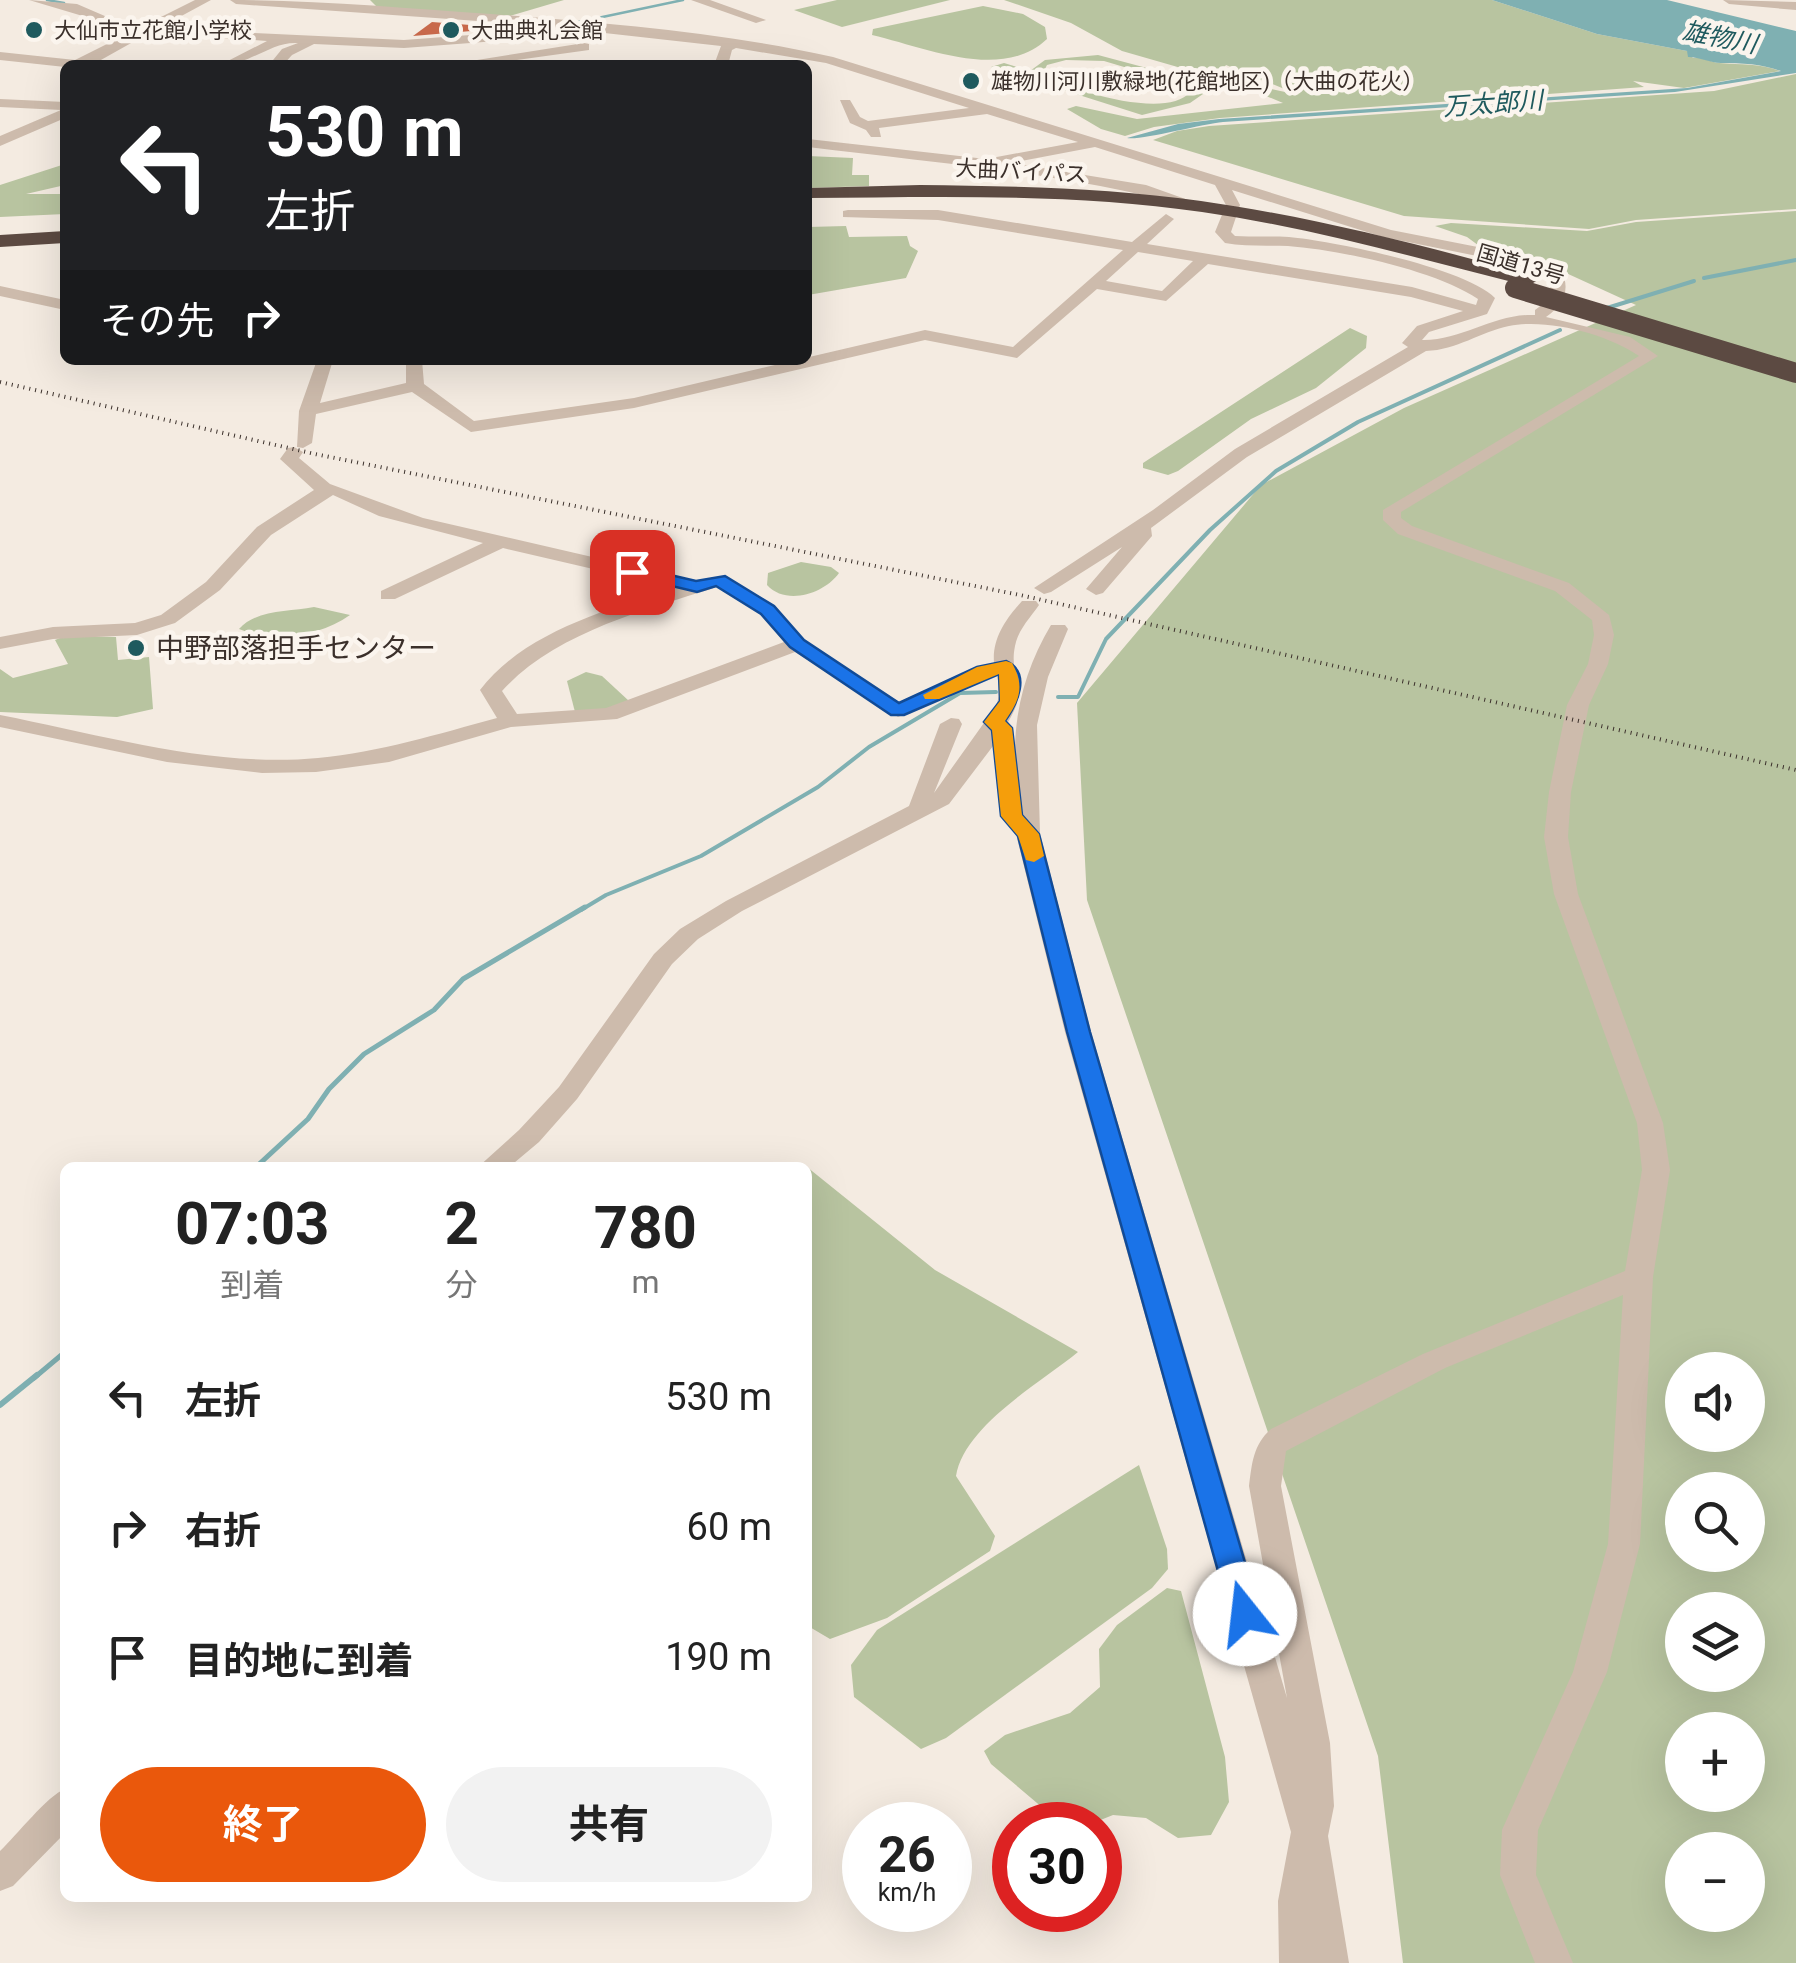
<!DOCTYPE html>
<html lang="ja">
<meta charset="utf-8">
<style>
body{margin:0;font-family:Roboto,"Noto Sans JP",sans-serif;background:#f2f2f2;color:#222;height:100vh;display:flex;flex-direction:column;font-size:38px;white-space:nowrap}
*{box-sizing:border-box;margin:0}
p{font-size:32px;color:#767676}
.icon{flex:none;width:55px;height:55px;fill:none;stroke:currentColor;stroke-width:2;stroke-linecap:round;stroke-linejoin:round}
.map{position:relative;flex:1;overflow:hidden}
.details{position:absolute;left:60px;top:1162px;width:752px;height:740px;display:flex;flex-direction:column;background:#fff;border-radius:15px;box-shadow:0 10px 40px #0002}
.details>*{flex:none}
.hud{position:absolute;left:60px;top:60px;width:752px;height:305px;border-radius:15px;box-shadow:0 10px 40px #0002;background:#202124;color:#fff;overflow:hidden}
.controls{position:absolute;left:1665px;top:1352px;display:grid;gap:20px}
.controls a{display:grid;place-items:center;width:100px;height:100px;border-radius:50%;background:#fff;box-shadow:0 10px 40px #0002;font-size:50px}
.speed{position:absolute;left:842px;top:1802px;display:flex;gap:20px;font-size:50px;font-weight:700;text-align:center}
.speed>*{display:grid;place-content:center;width:130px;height:130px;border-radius:50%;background:#fff;box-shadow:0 10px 40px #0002;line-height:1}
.speed small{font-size:25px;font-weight:400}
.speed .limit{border:15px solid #d22;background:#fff;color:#111}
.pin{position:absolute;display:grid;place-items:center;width:85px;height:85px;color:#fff;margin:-42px;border-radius:20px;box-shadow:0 5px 15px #0006}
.me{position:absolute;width:110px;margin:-55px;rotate:344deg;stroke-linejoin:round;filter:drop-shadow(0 0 8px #0008)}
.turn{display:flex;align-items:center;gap:35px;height:210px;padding:0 40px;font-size:45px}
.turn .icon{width:130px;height:130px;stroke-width:2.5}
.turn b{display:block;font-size:70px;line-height:85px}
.then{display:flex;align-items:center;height:95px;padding:0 40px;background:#0003;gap:20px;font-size:38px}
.eta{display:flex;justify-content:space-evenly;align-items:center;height:170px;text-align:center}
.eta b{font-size:60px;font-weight:700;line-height:70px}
.button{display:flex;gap:20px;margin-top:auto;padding:20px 40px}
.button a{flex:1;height:115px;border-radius:60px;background:#ea580c;color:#fff;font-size:40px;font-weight:700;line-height:115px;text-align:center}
.button a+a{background:#f2f2f2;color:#222}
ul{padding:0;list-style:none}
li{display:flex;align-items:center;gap:30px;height:130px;padding:0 40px}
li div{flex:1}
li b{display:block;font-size:38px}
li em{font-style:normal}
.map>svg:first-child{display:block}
.green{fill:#b8c4a0;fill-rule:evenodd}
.water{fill:#7fb0b2}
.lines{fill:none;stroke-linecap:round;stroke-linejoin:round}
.stream-far3{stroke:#7fb0b2;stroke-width:2.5}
.stream-far2{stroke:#7fb0b2;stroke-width:4}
.stream-far1{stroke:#7fb0b2;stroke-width:5}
.stream{stroke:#7fb0b2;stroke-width:6}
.building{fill:#c8694b}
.minor{fill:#cdbbac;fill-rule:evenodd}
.highway{fill:#5c4a42;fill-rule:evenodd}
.rail{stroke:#3b302b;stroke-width:4;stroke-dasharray:1 5;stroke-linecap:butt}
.highway-bridge{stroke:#5c4a42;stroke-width:20}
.route{fill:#1a73e8;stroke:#114b97;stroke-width:2.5}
.slow{fill:#f59e0b}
.poi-dot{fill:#1f5a5e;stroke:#fbf5ee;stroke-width:4}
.labels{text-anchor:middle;stroke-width:9;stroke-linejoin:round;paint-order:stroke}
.far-poi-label{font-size:22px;fill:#3b302b;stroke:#fbf5ee;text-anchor:start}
.far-street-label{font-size:22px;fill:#3b302b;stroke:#fbf5ee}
.far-water-label{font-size:25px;font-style:italic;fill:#1f5a5e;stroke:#fbf5ee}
.poi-label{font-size:28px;fill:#3b302b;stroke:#fbf5ee;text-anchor:start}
</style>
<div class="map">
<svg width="1796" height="1963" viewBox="0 0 1796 1963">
<rect width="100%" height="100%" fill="#f4ebe1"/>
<g class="green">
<polygon points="370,0 564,0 506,17 377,7"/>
<polygon points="837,0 950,0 842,27 794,10"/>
<path d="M1004,0H1492L1597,34L1687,51L1693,58C1704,57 1709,62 1719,63C1740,65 1760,63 1780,71L1684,88L1633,81L1644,87L1220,118L1154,127L1125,136L1101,129L1067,109L1076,106L1137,119L1283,103L1228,80L1299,95L1226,65L1219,74L1209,76L1122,51L1071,23Z"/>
<path d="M983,6L1023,14L1045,27L1047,39C1002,82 924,47 872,35L873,29Z"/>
<path d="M1098,55L1188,79L1197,84L1203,94L1190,103L1142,115L991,67L1004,63L1030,71L1045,60ZM1066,60L1104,61L1181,84L1190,92C1168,120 1068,91 1043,73L1047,65Z"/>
<polygon points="1796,74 1796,209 1636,220 1589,229 1404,216 1153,140 1177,131 1209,126 1714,91"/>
<polygon points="808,156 853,158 852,175 869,175 869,186 808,188"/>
<polygon points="65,164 65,185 26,194 65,194 65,214 0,217 0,185"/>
<path d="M1796,211V1963H1403L1378,1756L1087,900L1077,703L1261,485L1404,408L1636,305L1566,273L1482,248L1467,237L1435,226L1451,223L1587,231L1636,222ZM1682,1370H1748V1435H1682ZM1682,1490H1748V1555H1682ZM1682,1610H1748V1675H1682ZM1682,1730H1748V1795H1682ZM1682,1850H1748V1915H1682Z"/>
<polygon points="846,226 849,237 907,236 910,246 918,251 906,278 808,295 808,227"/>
<polygon points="1350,328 1367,336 1366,348 1316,388 1251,419 1178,471 1168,475 1143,468 1143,463"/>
<path d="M801,562L831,567L839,573C824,594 786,606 767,585L768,573Z"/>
<path d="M314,607L350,615C319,637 273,643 239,629C257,609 289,612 314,607Z"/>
<polygon points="65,636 116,637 118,660 149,657 153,709 117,717 0,712 0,669 13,678 68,664 55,640"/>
<polygon points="586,672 602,676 629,701 609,712 575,712 567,681"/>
<path d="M807,1167L935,1270L1078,1352C1040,1383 964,1426 956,1476L995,1536L990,1551L887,1618L830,1639L808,1626V1168L802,1167Z"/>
<polygon points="1139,1465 1167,1549 1168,1569 1152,1588 946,1738 921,1749 854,1697 851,1665 877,1630"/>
<polygon points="1167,1588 1181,1591 1225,1757 1229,1802 1211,1835 1178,1838 1146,1818 1113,1815 1088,1825 1063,1825 991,1764 984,1751 1005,1735 1070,1713 1100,1687 1099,1649 1117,1625"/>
</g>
<path class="water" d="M1492,0H1667L1796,31V73L1675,92L1223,122C1202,124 1139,141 1127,138L1178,124L1219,119L1687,88L1781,71C1762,64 1742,63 1721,63C1710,63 1700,57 1688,57L1687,51L1597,34Z"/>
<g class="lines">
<g class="stream-far3">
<polyline points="47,0 64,3"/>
<polyline points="574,23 683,0"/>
<polyline points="516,32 548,29"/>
</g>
<g class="stream-far2">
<polyline points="1704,278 1796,260"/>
<polyline points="1607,308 1694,281"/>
<polyline points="1058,697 1078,697 1106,639 1210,530 1276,471 1358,422 1560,330"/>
<polyline points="581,910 606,895 701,856 818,787 869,747 960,693 996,692"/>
</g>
<g class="stream-far1">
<polyline points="255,1168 308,1119 329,1089 364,1054 434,1010 463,979 585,907"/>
<polyline points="34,1378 65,1352"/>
</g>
<polyline class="stream" points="0,1405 37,1375"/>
</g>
<polygon class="building" points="432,22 483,26 483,30 413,36"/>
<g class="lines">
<g class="minor">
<path d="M29,0L77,4L121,23L145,25L195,0H211L161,27L193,30L404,40L522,31L528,35L522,39L404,48L314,44L292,55L283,65H269L282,49L298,43C271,41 251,65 220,65L267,41L149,33L92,65L65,67L0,60V52L75,60L133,31Z"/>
<path d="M230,0C317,0 404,8 491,14C605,23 721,32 833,57L1391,230L1493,250L1561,270C1571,289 1564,305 1546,317L1630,337L1658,356L1401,512V518L1412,526L1569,583L1609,615L1614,635L1608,664L1589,705L1571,792L1568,837L1578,894L1663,1123L1670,1170L1653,1277L1640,1544L1607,1672L1538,1830L1536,1875L1573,1963H1535L1500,1875L1502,1830L1573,1672L1608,1544L1623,1295L1445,1368L1286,1451L1281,1486L1330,1743L1334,1806L1328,1836L1349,1963H1279L1278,1901L1291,1832L1065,1032L1016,834V819L1003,818L1000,813L993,746L949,804L742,911L698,939L672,964L577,1099L539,1142L508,1168H477L519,1130L559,1087L654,954L680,929L726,901L909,806L940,724L951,718L959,719L962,724L934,793L996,706L1000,693L997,675L898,717L795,652L617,719L511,727L389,762L316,772L262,773L167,762L0,727V715C103,735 212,768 318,758C380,752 438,734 497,718L480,690C524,632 609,609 675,588L503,548L395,599H381V591L483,543L379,516L333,495L271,535L220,590L175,623L137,635L53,639L0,649V637L53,627L135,623L161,615L206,582L257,527L314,490L280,459L288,448L294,447L303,452L299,458L330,484L423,518L696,581L726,576L775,606L804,640L899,702L977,667L994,663C992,638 1006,619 1022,601H1036L1039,605C1030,618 1018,630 1015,646C1008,680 1032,682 1008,722L1013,728L1015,751C1015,707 1028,663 1051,625H1065L1068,629L1048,677L1037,725L1040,834L1091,1032L1287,1698L1249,1486C1252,1463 1253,1445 1271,1429L1423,1354L1625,1271L1642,1170L1637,1123L1554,894L1544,837L1549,792L1567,705L1588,664L1594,635L1592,620L1555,591L1398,534L1383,520V510L1639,356C1608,334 1547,318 1509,326C1480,332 1457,350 1426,351L1247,457L1151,528L1152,536L1103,593L1096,595L1086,589L1122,547L1051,592L1044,594L1034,588L1153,510L1235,449L1408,347L1402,343L1417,326L1463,311L1411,297L1208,264L1166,301L1097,289L1017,358L925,340L634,408L471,432L412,392L316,414L312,443L303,448L297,447L299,411L317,360H333L320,403L406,383V360H422L424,384L474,421L634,398L925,330L1013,347L1123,250L938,220L843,217V211L848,210H938L1132,242L1166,214L1174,219L1147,244L1412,287L1476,305L1478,299C1435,270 1340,250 1288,246C1267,245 1245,247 1225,243L1215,232L1226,205L1215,185L1095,147L1011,163L1146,185L1191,201L1184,205C1060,172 935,163 808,147V139L986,159L1078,142L987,114L879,128L881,137H871L866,130L850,123L840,100H850L860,117L868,121L969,108L826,63L736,48L732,50L728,65H714L721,46L533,25L236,4ZM1232,190L1383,237L1492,259L1548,276C1553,291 1548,301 1535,310V315C1494,313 1462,341 1422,340L1429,332L1487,314L1495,298C1466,268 1333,241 1289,237C1271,236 1253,237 1235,236L1231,232L1240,205ZM1138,252L1193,261L1162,291L1106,281ZM717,587L761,614L784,642L606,708L517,714L502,691C554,633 645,610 717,587Z"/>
<polygon points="691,0 710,0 766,20 756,23"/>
<polygon points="1723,0 1796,2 1796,10 1729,4"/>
<polygon points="584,43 589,44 589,50 480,65 452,64"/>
<polygon points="0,99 65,102 65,118 0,146 0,136 61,110 0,107"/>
<polygon points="0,286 65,300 65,310 0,296"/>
<path d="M65,1789V1833L13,1886L0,1891V1851C16,1836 48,1795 65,1789Z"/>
</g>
<g class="highway">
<path d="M920,185C1013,186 1108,188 1201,201C1314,217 1425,246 1535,276L1538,280L1528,286C1420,259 1313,228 1202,212C1071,193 939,197 808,198V188Z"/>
<polygon points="65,231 65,243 0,247 0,235"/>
</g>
<polyline class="rail" points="0,382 315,454 1020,595 1796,770"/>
<polyline class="highway-bridge" points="1515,288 1796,373"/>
</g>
<path class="route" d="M632,566L696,581L725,576L774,606L804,640L899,703L977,667L1006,661C1032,673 1017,704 1005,721L1012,728L1022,815L1039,834L1090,1032L1260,1614L1256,1622L1245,1626L1235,1622L1230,1614L1067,1032L1018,836L1001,816L992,730L984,722L1000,701L999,674L904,715H891L790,647L761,614L716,586L697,592L625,575L623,572Z"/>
<path class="slow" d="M1006,661L1012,663C1025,686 1020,700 1005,721L1012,728L1022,815L1039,834L1044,856L1034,862L1026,860L1018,836L1001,816L992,730L984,722L1000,701L999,674L939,699H925L923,695L977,667Z"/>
<g class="poi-dot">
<circle cx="34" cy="30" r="10"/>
<circle cx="451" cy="30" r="10"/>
<circle cx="971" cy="81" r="10"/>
<circle cx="136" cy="648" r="10"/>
</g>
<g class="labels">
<g class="far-poi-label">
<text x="54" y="38">大仙市立花館小学校</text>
<text x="471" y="38">大曲典礼会館</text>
<text x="991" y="89">雄物川河川敷緑地(花館地区)（大曲の花火）</text>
</g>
<g class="far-street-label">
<text transform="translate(1021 171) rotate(3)" y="8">大曲バイパス</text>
<text transform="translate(1521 264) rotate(16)" y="8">国道13号</text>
</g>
<g class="far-water-label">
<text transform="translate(1720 37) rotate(11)" y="9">雄物川</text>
<text transform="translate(1493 103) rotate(-4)" y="9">万太郎川</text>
</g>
<g class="poi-label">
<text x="156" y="658">中野部落担手センター</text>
</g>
</g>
</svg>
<div class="controls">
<a><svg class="icon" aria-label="sound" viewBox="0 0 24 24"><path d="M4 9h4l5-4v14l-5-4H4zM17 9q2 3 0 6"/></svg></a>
<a><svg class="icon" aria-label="search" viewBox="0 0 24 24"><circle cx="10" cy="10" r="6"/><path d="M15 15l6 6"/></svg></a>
<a><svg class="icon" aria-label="layers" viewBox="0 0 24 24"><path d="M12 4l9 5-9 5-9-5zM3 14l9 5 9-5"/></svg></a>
<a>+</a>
<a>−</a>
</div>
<div class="speed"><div>26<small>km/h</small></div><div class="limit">30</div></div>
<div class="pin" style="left:632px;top:572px;background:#d93025"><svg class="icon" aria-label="arrive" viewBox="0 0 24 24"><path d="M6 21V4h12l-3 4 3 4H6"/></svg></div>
<svg class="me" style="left:1245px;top:1614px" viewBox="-20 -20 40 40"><circle r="19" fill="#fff"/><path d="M0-13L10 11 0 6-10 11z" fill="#1a73e8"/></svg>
<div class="hud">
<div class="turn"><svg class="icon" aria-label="left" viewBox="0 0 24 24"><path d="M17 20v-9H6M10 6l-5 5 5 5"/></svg><div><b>530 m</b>左折</div></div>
<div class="then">その先<svg class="icon" aria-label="right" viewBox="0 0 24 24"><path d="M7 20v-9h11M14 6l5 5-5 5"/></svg></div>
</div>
<section class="details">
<div class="eta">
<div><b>07:03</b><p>到着</p></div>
<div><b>2</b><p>分</p></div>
<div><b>780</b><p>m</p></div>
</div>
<ul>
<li><svg class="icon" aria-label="left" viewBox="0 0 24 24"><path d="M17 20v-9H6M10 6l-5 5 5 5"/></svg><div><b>左折</b></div><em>530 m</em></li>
<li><svg class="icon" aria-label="right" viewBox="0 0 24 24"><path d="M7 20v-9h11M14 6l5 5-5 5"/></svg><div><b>右折</b></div><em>60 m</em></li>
<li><svg class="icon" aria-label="arrive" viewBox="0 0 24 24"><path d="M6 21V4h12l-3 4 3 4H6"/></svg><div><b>目的地に到着</b></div><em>190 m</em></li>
</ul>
<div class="button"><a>終了</a><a>共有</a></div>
</section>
</div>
